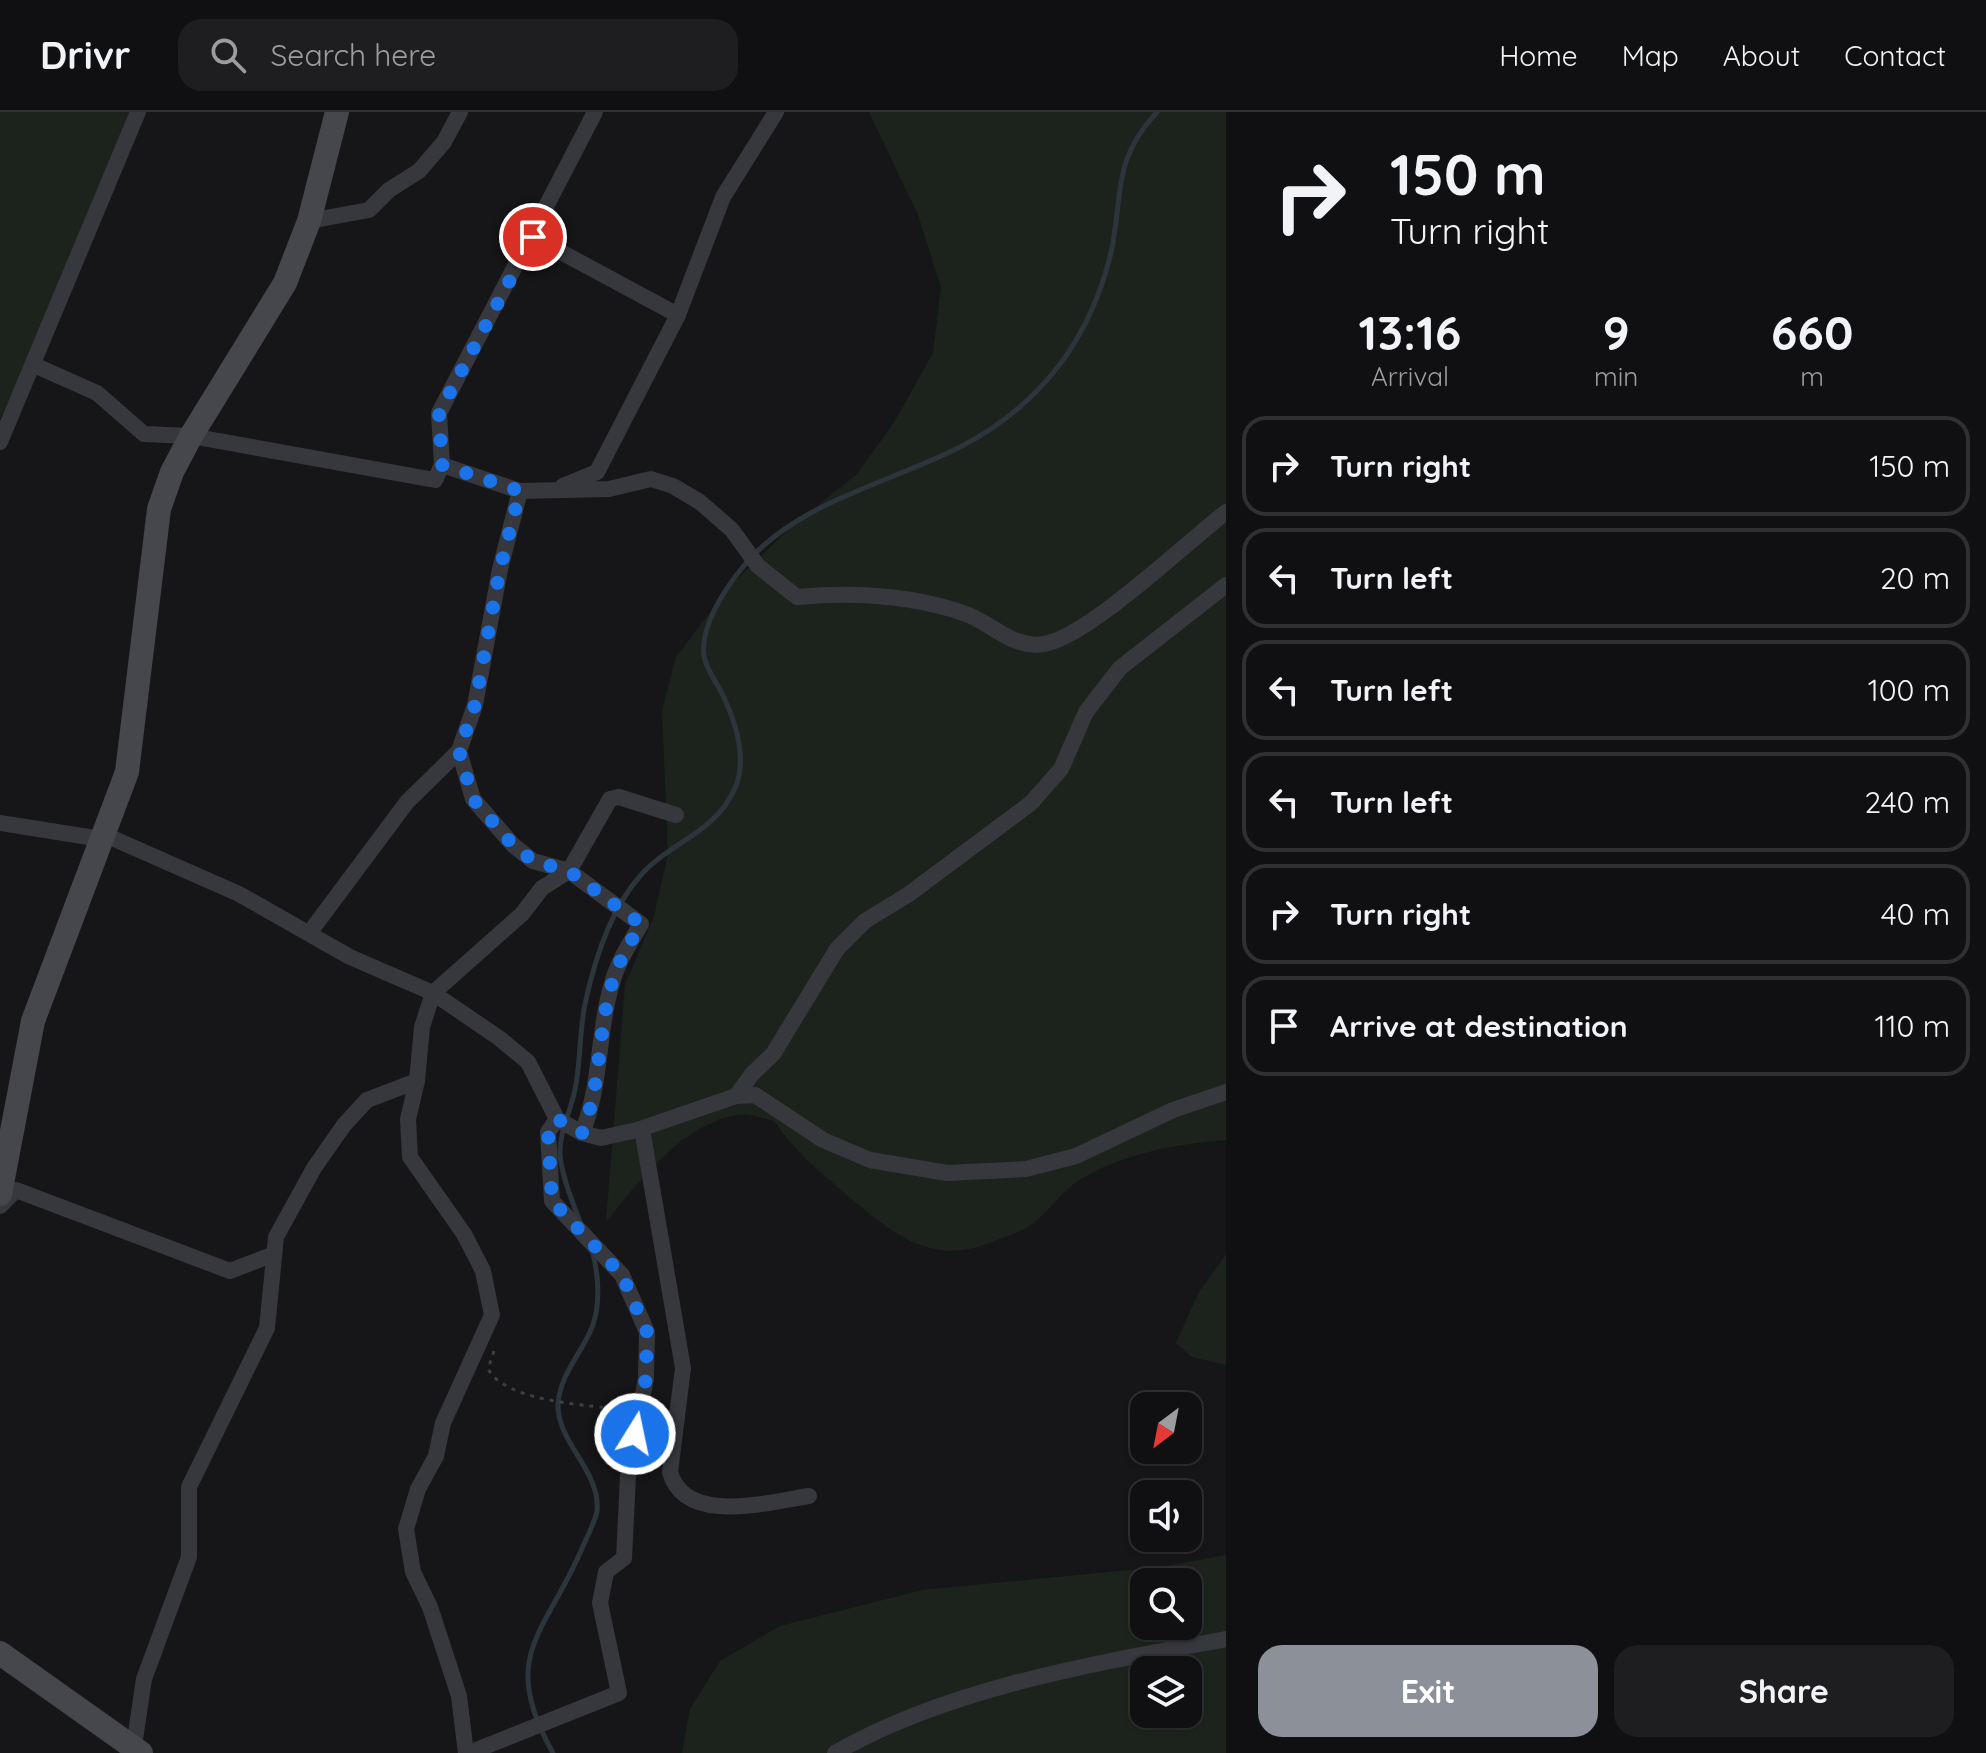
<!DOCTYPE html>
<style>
body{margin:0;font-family:Quicksand,sans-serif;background:#1e1e20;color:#f1f3f6;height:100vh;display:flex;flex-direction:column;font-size:30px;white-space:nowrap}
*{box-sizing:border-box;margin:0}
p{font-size:26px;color:#9c9d9f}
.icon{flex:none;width:44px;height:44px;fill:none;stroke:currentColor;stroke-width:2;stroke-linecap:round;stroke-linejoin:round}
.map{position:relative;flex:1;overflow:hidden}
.drawer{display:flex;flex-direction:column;background:#101012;width:760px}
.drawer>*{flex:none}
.hud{background:#101012;color:#f1f3f6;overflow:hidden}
.needle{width:52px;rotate:212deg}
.tools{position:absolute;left:1130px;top:1280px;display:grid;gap:16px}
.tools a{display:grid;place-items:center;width:72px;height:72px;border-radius:16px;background:#101012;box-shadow:0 2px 6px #0004,0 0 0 2px #303032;font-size:40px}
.pin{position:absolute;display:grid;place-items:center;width:68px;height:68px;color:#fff;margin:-34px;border:4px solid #fff;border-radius:50%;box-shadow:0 2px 8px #0007}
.me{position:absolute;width:88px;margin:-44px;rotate:10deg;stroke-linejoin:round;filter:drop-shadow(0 0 6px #0008)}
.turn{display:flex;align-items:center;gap:28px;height:168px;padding:0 32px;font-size:36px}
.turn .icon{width:104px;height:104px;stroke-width:2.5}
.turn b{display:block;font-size:56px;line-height:68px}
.eta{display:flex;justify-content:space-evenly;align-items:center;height:136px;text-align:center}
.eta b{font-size:48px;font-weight:700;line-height:56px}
.primary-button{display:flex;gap:16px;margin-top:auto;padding:16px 32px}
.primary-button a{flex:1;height:92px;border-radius:24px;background:#8c9099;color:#fff;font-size:32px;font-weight:700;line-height:92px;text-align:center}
.primary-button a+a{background:#1e1e20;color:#f1f3f6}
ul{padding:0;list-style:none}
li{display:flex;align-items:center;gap:24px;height:100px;margin:0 16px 12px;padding:0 16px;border:4px solid #303032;border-radius:24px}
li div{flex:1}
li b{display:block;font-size:30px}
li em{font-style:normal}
header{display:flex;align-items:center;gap:48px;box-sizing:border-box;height:112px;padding:0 40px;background:#101012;border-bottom:2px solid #303032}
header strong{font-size:38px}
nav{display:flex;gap:44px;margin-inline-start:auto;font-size:28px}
.search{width:560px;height:72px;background:#1e1e20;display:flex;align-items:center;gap:20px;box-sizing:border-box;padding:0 28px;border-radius:24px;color:#9c9d9f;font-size:30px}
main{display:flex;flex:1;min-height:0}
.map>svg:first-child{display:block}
.green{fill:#1c231d;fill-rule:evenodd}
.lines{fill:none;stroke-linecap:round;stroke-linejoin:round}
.stream{stroke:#2c353c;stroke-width:5}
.path{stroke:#3d3f44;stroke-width:3;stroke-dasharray:4 6;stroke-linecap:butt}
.street{stroke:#37383d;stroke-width:16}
.secondary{stroke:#45474d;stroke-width:24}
.route{stroke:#1a73e8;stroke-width:14;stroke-dasharray:0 25.2}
</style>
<header>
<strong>Drivr</strong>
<div class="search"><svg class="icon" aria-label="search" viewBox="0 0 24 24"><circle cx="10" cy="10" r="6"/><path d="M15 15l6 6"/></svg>Search here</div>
<nav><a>Home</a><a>Map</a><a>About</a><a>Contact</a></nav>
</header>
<main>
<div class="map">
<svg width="1226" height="1641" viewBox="0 0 1226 1641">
<rect width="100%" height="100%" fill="#161618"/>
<g class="green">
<polygon points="0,0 145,0 0,307"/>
<path d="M869,0H1226V1028C1176,1032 1118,1042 1075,1071C1059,1083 1047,1101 1031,1113C1021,1120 1008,1124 997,1128C940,1153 905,1131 860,1094C828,1067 798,1044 774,1009C764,1007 749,1001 738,1003C683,1011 640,1069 606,1110L625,873L654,804L668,742L662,599L676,545L730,474L790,416L857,362L893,312L933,241L941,175L918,103Z"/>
<polygon points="1226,1142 1226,1253 1192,1245 1176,1231 1198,1182"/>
<path d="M1226,1443V1641H682L690,1597L720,1549L780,1514L922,1478L1161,1455ZM1144,1470H1188V1514H1144ZM1144,1558H1188V1602H1144Z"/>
</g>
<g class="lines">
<g class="stream">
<path d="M580,1110C573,1091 562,1065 560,1043C559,1022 569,1003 574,982C581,953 579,921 585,892C594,850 611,797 640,764C668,731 716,721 735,676C747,649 737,614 725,588C719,573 707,560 704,544C700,515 724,478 742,456C795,390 888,372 960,335C997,316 1031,289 1057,256C1084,222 1103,178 1112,136C1123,78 1113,48 1157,0"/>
<path d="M553,1641C497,1542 547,1521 583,1434C588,1423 595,1410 597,1399C601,1359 557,1331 558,1292C560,1264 579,1244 590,1220C601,1197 599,1166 593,1142"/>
</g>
<path class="path" d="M494,1239L488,1257C507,1291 591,1293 627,1298"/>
<g class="street">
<polyline points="309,109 369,98 389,78 419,59 444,30 460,0"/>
<polyline points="533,125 678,203"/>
<polyline points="34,253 97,281 144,322 191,324 435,368 442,353 520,379 500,457 475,593 459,639 473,687 513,733 533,749 569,759 542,776 522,802 433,881 422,915 417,969 408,1007 410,1045 464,1122 483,1159 492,1203 443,1311 436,1344 418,1377 406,1417 413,1460 430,1495 459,1584 466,1641"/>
<polyline points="0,330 138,0"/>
<polyline points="442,353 439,301 595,0"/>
<polyline points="563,374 597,360 678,203 723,85 776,0"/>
<path d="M520,379L609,377L651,367L673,374L700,390L732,418L758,454L797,485C853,480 912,483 966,502C993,512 1013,537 1044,532C1089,524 1186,431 1226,400"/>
<polyline points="0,711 101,727"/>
<polyline points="103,722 239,782 350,845 433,881 499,926 528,950 557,1007 582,1021 601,1026 637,1018 736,984 755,983 823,1028 870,1048 947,1061 1026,1057 1076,1044 1173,998 1226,980"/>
<polyline points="310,820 407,690 459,639"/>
<polyline points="736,984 752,962 773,942 837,837 865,809 909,782 1031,691 1061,657 1086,600 1120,556 1226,473"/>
<path d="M642,1017L683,1256L670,1360C685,1414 769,1390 809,1384"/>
<path d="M582,1021C602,972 597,919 613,868C619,848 630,831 641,812L569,759L610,687L619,685L676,703"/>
<polyline points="0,1094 16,1078 230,1159 274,1142"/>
<polyline points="133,1641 144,1567 189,1445 189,1375 267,1216 276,1125 314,1056 344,1013 367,988 417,969"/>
<polyline points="469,1641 619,1581 600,1491 606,1460 624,1446 628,1364 646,1266 647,1220 622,1163 552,1089 548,1020 557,1007"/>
<path d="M835,1641C949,1575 1098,1551 1226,1527"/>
</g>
<g class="secondary">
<polyline points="0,1082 33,909 127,660 159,397 172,360 191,324 285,171 309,109 337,0"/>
<polyline points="0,1541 141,1641"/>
</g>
</g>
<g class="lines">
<path class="route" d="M533,125L439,301L442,353L520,379L500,457L475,593L459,639L473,687L513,733L533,749L569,759L641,812C630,831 619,848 613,868C597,919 602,972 582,1021L557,1007L548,1020L552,1089L622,1163L647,1220L646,1266L635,1322"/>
</g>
</svg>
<div class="tools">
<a><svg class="needle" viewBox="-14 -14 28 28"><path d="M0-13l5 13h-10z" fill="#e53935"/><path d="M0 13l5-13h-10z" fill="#9c9d9f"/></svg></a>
<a><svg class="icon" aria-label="sound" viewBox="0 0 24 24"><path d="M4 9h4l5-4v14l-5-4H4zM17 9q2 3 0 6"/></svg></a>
<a><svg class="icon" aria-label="search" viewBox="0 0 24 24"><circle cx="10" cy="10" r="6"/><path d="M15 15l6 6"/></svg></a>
<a><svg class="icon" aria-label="layers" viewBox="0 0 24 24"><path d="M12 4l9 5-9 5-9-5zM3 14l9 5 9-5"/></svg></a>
</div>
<div class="pin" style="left:533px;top:125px;background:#d93025"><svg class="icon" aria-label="arrive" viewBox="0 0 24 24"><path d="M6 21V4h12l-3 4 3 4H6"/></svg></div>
<svg class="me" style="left:635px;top:1322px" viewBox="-20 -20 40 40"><circle r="17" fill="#1a73e8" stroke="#fff" stroke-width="3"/><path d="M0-11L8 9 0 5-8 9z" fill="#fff"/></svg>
</div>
<section class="drawer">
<div class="hud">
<div class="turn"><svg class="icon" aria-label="right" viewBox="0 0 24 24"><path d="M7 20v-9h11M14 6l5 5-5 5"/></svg><div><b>150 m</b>Turn right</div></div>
</div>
<div class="eta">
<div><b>13:16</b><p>Arrival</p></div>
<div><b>9</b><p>min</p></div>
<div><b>660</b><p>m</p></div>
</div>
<ul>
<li><svg class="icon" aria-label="right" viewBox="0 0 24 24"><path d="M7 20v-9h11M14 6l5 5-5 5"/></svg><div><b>Turn right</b></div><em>150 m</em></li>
<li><svg class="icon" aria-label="left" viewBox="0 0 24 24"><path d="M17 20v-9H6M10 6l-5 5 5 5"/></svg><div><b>Turn left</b></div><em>20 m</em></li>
<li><svg class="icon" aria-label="left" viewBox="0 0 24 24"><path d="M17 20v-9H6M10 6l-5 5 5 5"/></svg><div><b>Turn left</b></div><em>100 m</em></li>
<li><svg class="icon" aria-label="left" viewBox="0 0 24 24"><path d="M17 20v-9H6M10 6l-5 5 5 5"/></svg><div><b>Turn left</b></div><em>240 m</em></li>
<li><svg class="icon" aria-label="right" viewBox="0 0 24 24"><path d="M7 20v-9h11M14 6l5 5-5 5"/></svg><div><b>Turn right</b></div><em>40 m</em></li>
<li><svg class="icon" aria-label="arrive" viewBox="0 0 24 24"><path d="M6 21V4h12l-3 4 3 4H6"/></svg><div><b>Arrive at destination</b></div><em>110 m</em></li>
</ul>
<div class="primary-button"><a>Exit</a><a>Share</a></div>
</section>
</main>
